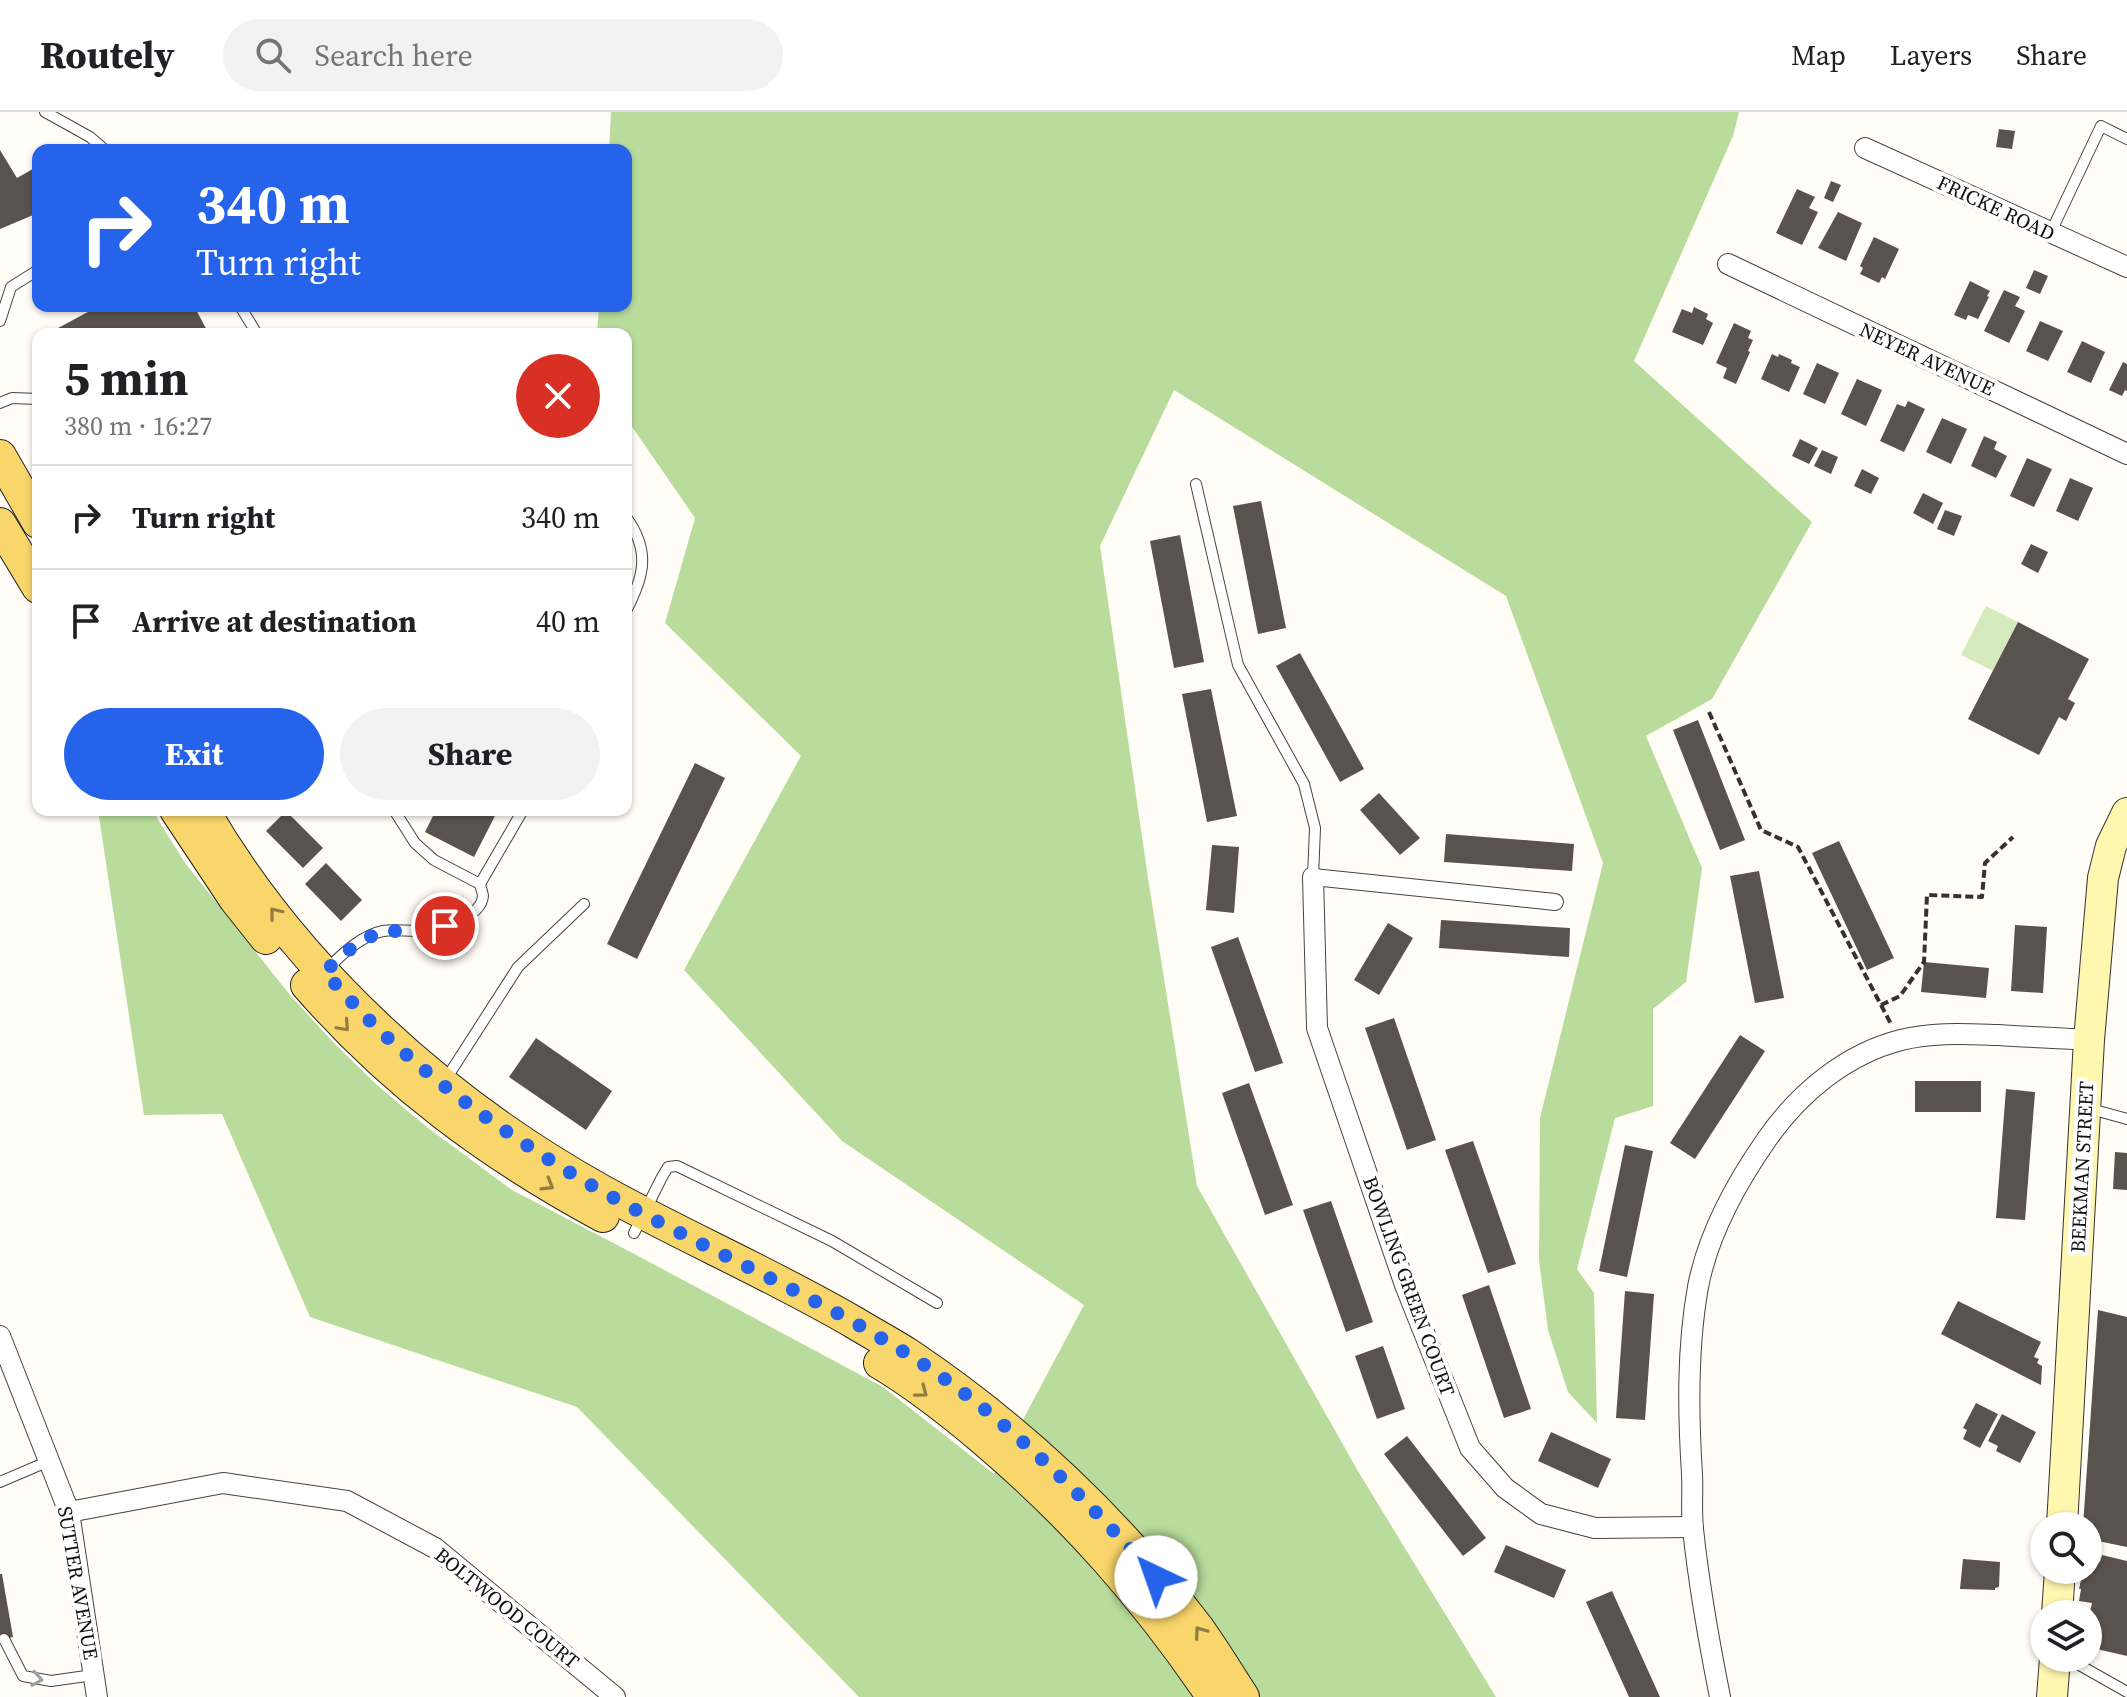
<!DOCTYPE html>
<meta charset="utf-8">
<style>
body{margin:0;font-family:"Source Serif 4",serif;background:#f2f2f2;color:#202124;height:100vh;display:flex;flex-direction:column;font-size:30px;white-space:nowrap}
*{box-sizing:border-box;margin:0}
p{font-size:26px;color:#757577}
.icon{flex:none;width:44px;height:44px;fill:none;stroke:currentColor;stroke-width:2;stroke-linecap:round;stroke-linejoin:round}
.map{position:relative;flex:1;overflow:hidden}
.details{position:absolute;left:32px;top:216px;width:600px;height:488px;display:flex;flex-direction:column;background:#fff;border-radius:16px;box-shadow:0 2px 6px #0004}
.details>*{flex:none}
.hud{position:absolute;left:32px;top:32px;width:600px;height:168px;border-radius:16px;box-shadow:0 2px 6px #0004;background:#2563eb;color:#fff;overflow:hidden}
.controls{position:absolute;left:2030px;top:1400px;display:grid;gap:16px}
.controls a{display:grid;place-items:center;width:72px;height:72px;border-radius:50%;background:#fff;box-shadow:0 2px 6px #0004;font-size:40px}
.pin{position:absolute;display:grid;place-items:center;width:68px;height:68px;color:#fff;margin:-34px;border:4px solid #fff;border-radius:50%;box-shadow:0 2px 8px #0007}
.me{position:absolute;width:88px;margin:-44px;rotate:318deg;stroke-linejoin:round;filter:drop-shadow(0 0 6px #0008)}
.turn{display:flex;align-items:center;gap:28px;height:168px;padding:0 32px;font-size:36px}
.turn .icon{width:104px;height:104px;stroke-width:2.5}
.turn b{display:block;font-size:56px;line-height:68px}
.round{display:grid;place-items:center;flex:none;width:84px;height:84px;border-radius:42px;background:#f2f2f2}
.summary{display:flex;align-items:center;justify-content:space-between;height:136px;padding:0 32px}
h1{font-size:48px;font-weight:700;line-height:60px}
.button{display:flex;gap:16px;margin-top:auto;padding:16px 32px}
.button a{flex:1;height:92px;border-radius:48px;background:#2563eb;color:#fff;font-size:32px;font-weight:700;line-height:92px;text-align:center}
.button a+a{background:#f2f2f2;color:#202124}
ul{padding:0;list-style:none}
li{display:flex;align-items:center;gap:24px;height:104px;padding:0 32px;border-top:2px solid #e0e0e0}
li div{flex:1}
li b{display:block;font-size:30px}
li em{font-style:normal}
header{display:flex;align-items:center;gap:48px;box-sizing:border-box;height:112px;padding:0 40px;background:#fff;border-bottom:2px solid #e0e0e0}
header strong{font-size:38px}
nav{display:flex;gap:44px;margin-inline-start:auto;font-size:28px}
.search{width:560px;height:72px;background:#f2f2f2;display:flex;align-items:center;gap:20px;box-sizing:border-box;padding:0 28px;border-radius:44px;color:#757577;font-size:30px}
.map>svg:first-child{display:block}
.green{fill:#d5ebbd}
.forest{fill:#b9dc9c}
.building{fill:#5a524d}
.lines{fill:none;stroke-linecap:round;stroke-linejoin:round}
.service-casing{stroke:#444;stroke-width:12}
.pedestrian-casing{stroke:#444;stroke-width:18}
.minor-casing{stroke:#444;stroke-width:22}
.secondary-casing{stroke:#333;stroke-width:32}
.primary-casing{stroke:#222;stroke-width:34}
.path{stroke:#333;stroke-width:4;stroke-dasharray:8 4;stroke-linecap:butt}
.service{stroke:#fff;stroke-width:10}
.pedestrian{stroke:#fff;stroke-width:16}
.minor{stroke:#fff;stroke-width:20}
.secondary{stroke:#fff6b0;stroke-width:30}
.primary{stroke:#f9d66b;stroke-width:32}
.oneway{stroke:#917d42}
.oneway2{stroke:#a0a0a0}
.route{stroke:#2563eb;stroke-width:14;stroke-dasharray:0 25.2}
.labels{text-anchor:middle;stroke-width:8;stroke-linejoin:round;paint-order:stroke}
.street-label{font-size:20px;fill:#111;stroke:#fff}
</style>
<header>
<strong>Routely</strong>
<div class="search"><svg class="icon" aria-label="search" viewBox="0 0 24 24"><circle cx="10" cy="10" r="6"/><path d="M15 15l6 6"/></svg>Search here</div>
<nav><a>Map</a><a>Layers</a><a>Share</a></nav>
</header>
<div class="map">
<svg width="2127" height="1585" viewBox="0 0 2127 1585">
<rect width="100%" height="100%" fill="#fffdf5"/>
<polygon class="green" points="1986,494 2018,510 1993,559 1961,543"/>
<polygon class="forest" points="611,0 1739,0 1733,24 1634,249 1812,410 1712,587 1646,624 1702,756 1686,870 1653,897 1653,994 1615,1006 1577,1157 1594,1181 1597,1311 1568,1280 1548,1218 1539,1148 1540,1006 1603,751 1506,484 1174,278 1100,434 1148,766 1197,1074 1359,1361 1496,1585 859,1585 577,1295 310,1205 222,1002 144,1003 98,698 152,698 185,751 290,883 332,929 378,974 428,1016 512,1078 640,1145 883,1275 994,1362 1084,1193 842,1029 684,858 801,644 665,511 695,406 626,306 626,222 597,222 599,194 626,194 626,38 609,38"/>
<g class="building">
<polygon points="1999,17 2015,19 2012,37 1996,35"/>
<polygon points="0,38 17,66 38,54 38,101 0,117"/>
<polygon points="1831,69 1841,73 1833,90 1824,86"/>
<polygon points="1797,77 1815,85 1809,96 1818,100 1802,133 1776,121"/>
<polygon points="1838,100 1862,111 1846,149 1818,136"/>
<polygon points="1874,125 1899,137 1885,167 1882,165 1879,171 1860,162 1863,156 1860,154"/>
<polygon points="2034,158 2048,164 2040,182 2026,176"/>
<polygon points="1970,169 1990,179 1987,184 1989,185 1978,207 1968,203 1966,208 1954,203"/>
<polygon points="2004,178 2020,185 2015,194 2025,199 2009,231 1984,219"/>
<polygon points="99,194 194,194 209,222 47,222"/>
<polygon points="1694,195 1708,202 1706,207 1713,211 1703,233 1672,220 1682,197 1692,201"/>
<polygon points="2040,209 2063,219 2048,249 2026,239"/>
<polygon points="1734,211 1751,219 1748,226 1753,228 1748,239 1750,240 1736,272 1723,266 1727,256 1716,251"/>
<polygon points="2082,229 2105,240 2091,271 2067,260"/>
<polygon points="1772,242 1778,245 1779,242 1792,248 1791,251 1800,255 1789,280 1761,267"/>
<polygon points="2123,250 2127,252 2127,279 2125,278 2122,284 2109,278"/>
<polygon points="1817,251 1839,261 1825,292 1803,282"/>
<polygon points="1857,267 1882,278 1866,314 1841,302"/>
<polygon points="1908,289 1925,297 1904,340 1880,329 1897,292 1905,295"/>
<polygon points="1942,306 1967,317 1951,352 1926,340"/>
<polygon points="1984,324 1997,330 1994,337 2007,344 1996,366 1971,354"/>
<polygon points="1800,327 1818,336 1809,352 1792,344"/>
<polygon points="1822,338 1838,345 1831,362 1814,354"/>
<polygon points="2027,346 2052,357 2034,395 2010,384"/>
<polygon points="1862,357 1879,366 1871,382 1854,374"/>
<polygon points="2070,366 2093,376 2078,409 2056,399"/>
<polygon points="1923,381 1943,391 1933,412 1913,401"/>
<polygon points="1261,389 1286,516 1258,522 1233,394"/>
<polygon points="1945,398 1962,404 1954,424 1937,417"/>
<polygon points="1180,423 1204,550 1174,556 1150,429"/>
<polygon points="2031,432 2048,440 2038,461 2021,452"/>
<polygon points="2018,510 2089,547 2068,587 2075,591 2066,609 2059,605 2039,643 1968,607"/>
<polygon points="1300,541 1364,657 1340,670 1276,554"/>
<polygon points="1211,577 1237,704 1207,710 1182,582"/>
<polygon points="1698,608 1745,728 1720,738 1673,618"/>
<polygon points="695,651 725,666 637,847 607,832"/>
<polygon points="1379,681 1420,726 1400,743 1360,698"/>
<polygon points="436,698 452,698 461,702 463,698 498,698 474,745 425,720"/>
<polygon points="286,699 323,736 303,756 266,719"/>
<polygon points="1446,722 1574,732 1572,759 1444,750"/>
<polygon points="1839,729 1894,846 1867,858 1812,741"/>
<polygon points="1212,733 1239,735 1234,801 1206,798"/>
<polygon points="326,751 362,788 341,809 305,772"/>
<polygon points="1759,759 1784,886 1755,891 1730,764"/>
<polygon points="1441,808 1570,816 1569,845 1439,836"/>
<polygon points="1388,811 1413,826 1379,883 1354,868"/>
<polygon points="2015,813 2047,815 2043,881 2011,879"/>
<polygon points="1238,825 1283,951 1255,960 1211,835"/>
<polygon points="1924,850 1989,856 1986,886 1921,880"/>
<polygon points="1394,906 1436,1028 1407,1038 1365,916"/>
<polygon points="1740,923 1765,939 1695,1047 1670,1031"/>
<polygon points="536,926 612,979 586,1018 509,965"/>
<rect x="1915" y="969" width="66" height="31"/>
<polygon points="1249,971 1293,1093 1265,1103 1222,981"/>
<polygon points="2006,977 2035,980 2025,1108 1996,1106"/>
<polygon points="1473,1029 1516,1152 1488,1161 1445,1038"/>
<polygon points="1625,1033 1653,1039 1627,1165 1599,1159"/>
<polygon points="2115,1040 2127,1041 2127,1078 2113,1077"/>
<polygon points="1331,1089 1373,1210 1346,1220 1303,1098"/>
<polygon points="1489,1173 1531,1297 1504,1306 1462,1183"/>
<polygon points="1625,1179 1654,1182 1645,1308 1616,1306"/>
<polygon points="1958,1189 2041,1230 2034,1245 2039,1247 2037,1251 2042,1254 2041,1273 1941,1222"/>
<polygon points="2098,1198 2127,1205 2127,1435 2088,1427 2088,1414 2083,1414"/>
<polygon points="1383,1234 1405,1297 1377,1307 1355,1244"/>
<polygon points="1976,1291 1998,1302 1980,1336 1963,1327 1967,1318 1963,1316"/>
<polygon points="2002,1302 2036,1320 2020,1351 1996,1339 1998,1334 1988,1329"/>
<polygon points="1551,1320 1611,1347 1598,1376 1538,1349"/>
<polygon points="1407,1324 1486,1426 1463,1444 1384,1342"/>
<polygon points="1506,1433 1566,1458 1554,1486 1494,1460"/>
<polygon points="2102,1443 2127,1449 2127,1544 2088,1535 2088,1508 2092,1491 2079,1489 2081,1477 2079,1477 2083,1459 2088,1458 2088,1448 2100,1450"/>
<polygon points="1963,1447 2000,1450 1999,1475 1995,1476 1995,1478 1960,1477"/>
<polygon points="0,1462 2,1462 13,1525 0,1528"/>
<polygon points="1612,1479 1660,1585 1629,1585 1586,1490"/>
</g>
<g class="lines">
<defs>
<g id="service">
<polyline points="45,0 90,25 105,38"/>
<polyline points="2050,122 2101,14 2127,27"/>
<polyline points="240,194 257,222"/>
<polyline points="0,209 11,175 38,158"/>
<polyline points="0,291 12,286 38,287"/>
<polyline points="1196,372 1238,553 1304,672 1315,716 1313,765"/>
<path d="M626,405C651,439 644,465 626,499"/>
<polyline points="480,772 523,698"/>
<path d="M327,857C342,842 362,823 383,819C394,817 404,819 415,819C433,818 481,808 483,784C483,782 480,773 480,772L434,748L415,731L394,698"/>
<polyline points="446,967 518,855 584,792"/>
<polyline points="2087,996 2127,1007"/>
<polyline points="634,1121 662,1065 668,1055 677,1054 832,1129 937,1191"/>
<polyline points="0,1370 49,1349"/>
<polyline points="4,1527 23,1564 51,1569 93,1563"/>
<polyline points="2067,1546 2127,1580"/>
</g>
<polyline id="pedestrian" points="1313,765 1555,790"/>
<g id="minor">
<polyline points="1865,36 2127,155"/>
<polyline points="1728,152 2127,342"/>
<polyline points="1313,765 1317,916 1405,1173 1470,1336 1505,1376 1541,1402 1595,1416 1693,1415"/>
<polyline points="0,1224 69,1400 97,1585"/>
<polyline points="69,1400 223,1371 347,1389 435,1436 615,1585"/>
<path d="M1720,1585C1709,1530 1699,1473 1693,1417C1691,1399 1693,1380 1692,1362C1688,1300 1687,1236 1698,1175C1708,1122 1737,1070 1767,1027C1799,981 1846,942 1901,928C1934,920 1965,922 1998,923C2028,925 2059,926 2089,928"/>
</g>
<g id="secondary">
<polyline points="2062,1414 2089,928 2103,766 2111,734 2127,701"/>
<polyline points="2057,1502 2060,1458"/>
<polyline points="2052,1585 2055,1546"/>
</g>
<g id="primary">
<polyline points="0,344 38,410"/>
<polyline points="0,412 38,475"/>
<polyline points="176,698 235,787 266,826"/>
<path d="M203,698C295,857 442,990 602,1079C685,1125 773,1163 855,1211C873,1222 892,1232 909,1243C1019,1317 1117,1410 1197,1515C1213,1537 1228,1562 1243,1585"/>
<path d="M307,873C392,971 490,1043 603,1104"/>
<path d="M880,1251C917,1273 951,1300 983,1327C1074,1404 1146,1486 1213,1585"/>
</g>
</defs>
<use href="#service" class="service-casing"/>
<use href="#pedestrian" class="pedestrian-casing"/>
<use href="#minor" class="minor-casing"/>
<use href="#secondary" class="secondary-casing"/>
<use href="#primary" class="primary-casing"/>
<g class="path">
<polyline points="1709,600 1761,718 1798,735 1891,912"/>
<polyline points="1881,893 1900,884 1924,850 1927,783 1982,785 1985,751 2013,725"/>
</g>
<use href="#service" class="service"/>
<use href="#pedestrian" class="pedestrian"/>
<use href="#minor" class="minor"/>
<use href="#secondary" class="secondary"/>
<use href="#primary" class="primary"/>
</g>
<defs><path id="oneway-chevron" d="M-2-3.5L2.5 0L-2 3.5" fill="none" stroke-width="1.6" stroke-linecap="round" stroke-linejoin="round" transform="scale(2)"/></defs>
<g class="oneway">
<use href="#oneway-chevron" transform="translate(275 801) rotate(-129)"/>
<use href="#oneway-chevron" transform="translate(344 914) rotate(48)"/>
<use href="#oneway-chevron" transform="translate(548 1073) rotate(31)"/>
<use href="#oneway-chevron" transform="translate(922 1280) rotate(37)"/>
<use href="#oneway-chevron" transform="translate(1200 1520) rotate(-126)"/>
</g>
<use class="oneway2" href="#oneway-chevron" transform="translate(37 1567) rotate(9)"/>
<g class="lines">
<path class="route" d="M445,814L412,819H381L356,832L324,860C341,878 357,896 374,913C425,962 482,1005 542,1043C657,1118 787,1167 904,1240C1000,1299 1081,1382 1156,1465"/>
</g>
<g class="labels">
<g class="street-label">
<text transform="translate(1996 96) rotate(25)" y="7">FRICKE ROAD</text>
<text transform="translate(1927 247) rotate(25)" y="7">NEYER AVENUE</text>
<text transform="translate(2082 1055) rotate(-87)" y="7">BEEKMAN STREET</text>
<text transform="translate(1409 1174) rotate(70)" y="7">BOWLING GREEN COURT</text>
<text transform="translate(78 1471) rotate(80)" y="7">SUTTER AVENUE</text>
<text transform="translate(507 1496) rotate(39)" y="7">BOLTWOOD COURT</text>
</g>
</g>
</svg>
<div class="controls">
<a><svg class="icon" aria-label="search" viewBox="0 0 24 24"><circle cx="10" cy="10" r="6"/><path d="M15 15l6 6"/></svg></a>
<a><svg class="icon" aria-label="layers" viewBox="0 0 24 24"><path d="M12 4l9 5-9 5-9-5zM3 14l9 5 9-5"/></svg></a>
</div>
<div class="pin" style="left:445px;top:814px;background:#d93025"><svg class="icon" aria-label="arrive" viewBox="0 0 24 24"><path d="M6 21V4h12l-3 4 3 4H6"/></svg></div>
<svg class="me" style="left:1156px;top:1465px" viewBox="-20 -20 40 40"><circle r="19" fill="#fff"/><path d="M0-13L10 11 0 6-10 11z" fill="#2563eb"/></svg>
<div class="hud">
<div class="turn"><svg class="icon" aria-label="right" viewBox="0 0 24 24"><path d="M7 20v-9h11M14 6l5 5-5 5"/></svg><div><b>340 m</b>Turn right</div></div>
</div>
<section class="details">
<div class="summary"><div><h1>5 min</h1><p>380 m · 16:27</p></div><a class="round" style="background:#d93025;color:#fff"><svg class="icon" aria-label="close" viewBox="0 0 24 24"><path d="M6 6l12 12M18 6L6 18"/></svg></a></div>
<ul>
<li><svg class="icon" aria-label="right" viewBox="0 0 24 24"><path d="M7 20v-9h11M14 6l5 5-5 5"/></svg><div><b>Turn right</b></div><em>340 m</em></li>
<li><svg class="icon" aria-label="arrive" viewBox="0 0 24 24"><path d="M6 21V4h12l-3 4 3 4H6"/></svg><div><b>Arrive at destination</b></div><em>40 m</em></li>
</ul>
<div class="button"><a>Exit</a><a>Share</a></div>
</section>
</div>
